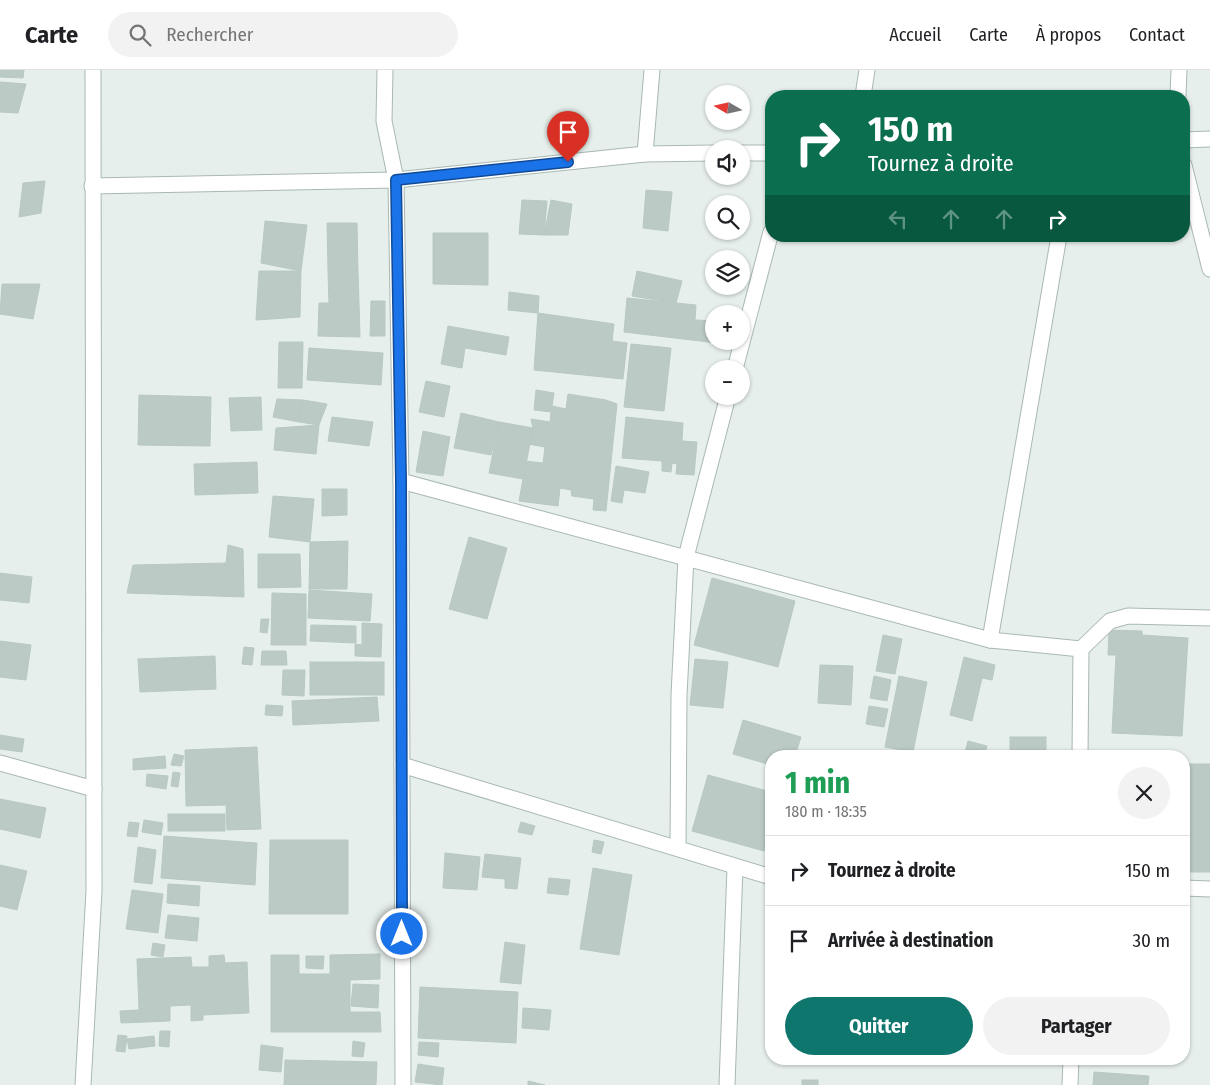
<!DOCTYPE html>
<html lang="fr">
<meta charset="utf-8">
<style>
body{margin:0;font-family:"Fira Sans Condensed",sans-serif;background:#f2f2f2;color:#202124;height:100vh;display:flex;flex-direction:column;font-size:19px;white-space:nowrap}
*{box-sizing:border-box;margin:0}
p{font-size:16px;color:#757577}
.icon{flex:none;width:28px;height:28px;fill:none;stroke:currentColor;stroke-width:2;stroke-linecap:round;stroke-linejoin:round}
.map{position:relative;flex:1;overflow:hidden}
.sheet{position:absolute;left:765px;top:680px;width:425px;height:315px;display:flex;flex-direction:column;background:#fff;border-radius:20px;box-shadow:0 1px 4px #0004}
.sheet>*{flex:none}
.guide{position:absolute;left:765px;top:20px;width:425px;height:152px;border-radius:20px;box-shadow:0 1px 4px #0004;background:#0b6e4f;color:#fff;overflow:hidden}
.needle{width:32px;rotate:279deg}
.fabs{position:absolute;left:705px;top:15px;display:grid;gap:10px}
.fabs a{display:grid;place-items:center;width:45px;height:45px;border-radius:50%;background:#fff;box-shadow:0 1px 4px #0004;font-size:25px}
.pin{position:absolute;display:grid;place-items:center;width:42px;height:42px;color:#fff;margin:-51px -21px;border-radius:50% 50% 50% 0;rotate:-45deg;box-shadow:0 0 5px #0007}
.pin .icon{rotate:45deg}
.me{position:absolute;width:55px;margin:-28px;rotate:0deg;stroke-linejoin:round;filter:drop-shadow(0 0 4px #0008)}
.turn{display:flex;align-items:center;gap:18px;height:105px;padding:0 20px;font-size:22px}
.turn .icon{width:65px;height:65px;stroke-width:2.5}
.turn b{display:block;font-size:35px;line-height:42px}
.lanes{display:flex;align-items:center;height:48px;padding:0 20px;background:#0003;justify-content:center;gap:25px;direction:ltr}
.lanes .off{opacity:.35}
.round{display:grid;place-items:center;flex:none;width:52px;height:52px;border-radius:26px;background:#f2f2f2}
.overview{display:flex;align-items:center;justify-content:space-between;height:85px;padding:0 20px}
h1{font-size:30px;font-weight:700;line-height:38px;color:#1e9e55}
.primary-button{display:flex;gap:10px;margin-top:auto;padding:10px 20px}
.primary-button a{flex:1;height:58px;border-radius:30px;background:#0f766e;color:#fff;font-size:20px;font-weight:700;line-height:58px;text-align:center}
.primary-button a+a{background:#f2f2f2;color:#202124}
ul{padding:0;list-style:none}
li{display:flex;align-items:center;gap:15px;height:70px;padding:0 20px;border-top:1px solid #e0e0e0}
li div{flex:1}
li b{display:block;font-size:19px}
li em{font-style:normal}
header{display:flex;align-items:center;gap:30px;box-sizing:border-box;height:70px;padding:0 25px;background:#fff;border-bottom:1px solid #e0e0e0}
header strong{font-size:24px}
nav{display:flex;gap:28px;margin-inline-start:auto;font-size:18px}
.search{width:350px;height:45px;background:#f2f2f2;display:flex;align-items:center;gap:12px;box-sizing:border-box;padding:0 18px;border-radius:28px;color:#757577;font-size:19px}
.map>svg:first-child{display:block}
.building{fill:#bbcac4;stroke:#b8c9c2}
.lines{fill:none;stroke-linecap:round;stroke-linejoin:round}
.minor-casing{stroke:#a8b8b2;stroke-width:17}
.minor{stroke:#fff;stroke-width:15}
.route-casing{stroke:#114b97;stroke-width:12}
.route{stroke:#1a73e8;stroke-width:9}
</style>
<header>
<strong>Carte</strong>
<div class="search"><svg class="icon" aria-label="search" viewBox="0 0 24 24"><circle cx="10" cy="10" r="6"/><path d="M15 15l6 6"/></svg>Rechercher</div>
<nav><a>Accueil</a><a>Carte</a><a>À propos</a><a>Contact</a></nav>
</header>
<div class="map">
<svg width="1210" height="1015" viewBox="0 0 1210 1015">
<rect width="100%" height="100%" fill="#e6efeb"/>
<g class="building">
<polygon points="0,0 24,0 23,8 0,7"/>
<polygon points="0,12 26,14 18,43 0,42"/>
<polygon points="45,111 41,143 19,147 23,113"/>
<polygon points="646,120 672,122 668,161 643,158"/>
<polygon points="522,130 547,131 544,165 519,164"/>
<polygon points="551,130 572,134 568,165 544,165"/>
<polygon points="265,151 307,155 301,201 261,193"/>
<polygon points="327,153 357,153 358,201 328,201"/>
<polygon points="433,163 488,163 488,215 433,214"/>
<polygon points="259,201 301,201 300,247 256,250"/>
<polygon points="328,201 358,201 359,233 329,234"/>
<polygon points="637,201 682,211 676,233 632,226"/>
<polygon points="2,214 40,214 33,249 0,244"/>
<polygon points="509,222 539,226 538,243 508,240"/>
<polygon points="627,228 696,235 695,250 714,251 714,271 717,273 624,262"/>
<polygon points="371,231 385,231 385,266 370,266"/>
<polygon points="319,233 359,233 360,267 318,266"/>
<polygon points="538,243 614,254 612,271 627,273 623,309 534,300"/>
<polygon points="448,256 509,267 506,285 465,278 462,298 441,294"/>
<polygon points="279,272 303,272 302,318 278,318"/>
<polygon points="631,274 671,278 664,341 624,337"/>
<polygon points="309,278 383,283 381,315 307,310"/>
<polygon points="426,311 450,316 444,347 419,342"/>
<polygon points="536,320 554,323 552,336 566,339 568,324 606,330 617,334 606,441 593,440 594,429 572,426 571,420 560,418 558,436 519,431 523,409 524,391 543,393 545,377 528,374 533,358 531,349 550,352 551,342 534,340"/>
<polygon points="139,325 211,327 210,376 138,375"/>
<polygon points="261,327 262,360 231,361 229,328"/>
<polygon points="277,329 303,330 299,352 273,347"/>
<polygon points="303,330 327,334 319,355 299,352"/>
<polygon points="461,343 499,352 491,385 454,378"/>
<polygon points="332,347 373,352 369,376 328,371"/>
<polygon points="626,347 683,353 682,371 697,372 694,405 676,404 677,394 672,393 671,402 662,401 662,391 622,388"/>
<polygon points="499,352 533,358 523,409 489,403"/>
<polygon points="319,355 316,384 274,380 276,358"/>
<polygon points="423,361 450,367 443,406 416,402"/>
<polygon points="257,392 258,423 195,425 194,394"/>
<polygon points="616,396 649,402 645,423 624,420 622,433 611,431"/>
<polygon points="322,419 347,419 347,445 322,446"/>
<polygon points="273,426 314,429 310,472 269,467"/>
<polygon points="469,467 507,478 487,549 449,539"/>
<polygon points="348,471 347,519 309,519 310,472"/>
<polygon points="228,475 243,479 244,527 127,523 133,495 226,493"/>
<polygon points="258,484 300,484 301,517 258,518"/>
<polygon points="0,503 32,507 29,533 0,530"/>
<polygon points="712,508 795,531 778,597 694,575"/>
<polygon points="309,520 372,524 370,551 308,548"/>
<polygon points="272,523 306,524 306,575 271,575"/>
<polygon points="261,549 269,549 267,563 260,562"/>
<polygon points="362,553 382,554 381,587 355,586 355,574 362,575"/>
<polygon points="311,555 356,556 356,573 310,571"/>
<polygon points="1109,560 1142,561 1142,565 1188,568 1182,666 1112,663 1116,585 1108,585"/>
<polygon points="883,565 902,569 895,604 876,601"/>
<polygon points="0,571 31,575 26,610 0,607"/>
<polygon points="244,577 254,578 252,595 242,594"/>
<polygon points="262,581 286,581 287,595 261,595"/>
<polygon points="215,586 216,619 140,622 138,589"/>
<polygon points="964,587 995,595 992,610 982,608 972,651 950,645"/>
<polygon points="695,589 728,592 723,638 690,635"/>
<rect x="310" y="592" width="74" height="33"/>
<polygon points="820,595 853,596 851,635 818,633"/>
<polygon points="283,600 305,600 304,626 282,625"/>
<polygon points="874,606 891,610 887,631 870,628"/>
<polygon points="899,606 927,612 913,682 885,677"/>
<polygon points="377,627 379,651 293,655 292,631"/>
<polygon points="266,635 283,636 282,646 265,645"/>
<polygon points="869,636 888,639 884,657 866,654"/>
<polygon points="743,650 801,667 795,686 771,686 771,695 733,684"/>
<polygon points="0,665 24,669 22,682 0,679"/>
<rect x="1010" y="667" width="36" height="19"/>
<polygon points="968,671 987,676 984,686 964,686"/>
<polygon points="257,677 261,759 227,760 226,735 186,736 185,680"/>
<polygon points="174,684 184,686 181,696 171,695"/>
<polygon points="165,686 166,698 133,700 133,689"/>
<rect x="1184" y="694" width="26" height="108"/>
<polygon points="173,702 180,703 178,717 171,716"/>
<polygon points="147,704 168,706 166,719 146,716"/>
<polygon points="708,705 771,722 771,755 764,781 692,761"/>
<polygon points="0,729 46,738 40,768 0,759"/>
<rect x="168" y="744" width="57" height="17"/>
<polygon points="144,750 163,753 161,765 142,762"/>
<polygon points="129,752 139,753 137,767 127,766"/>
<polygon points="521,752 535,756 532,765 518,762"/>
<polygon points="164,766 257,773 255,815 161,808"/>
<polygon points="270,770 348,770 348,844 269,844"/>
<polygon points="594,770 604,772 601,784 592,782"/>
<polygon points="138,777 156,780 152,814 134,812"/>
<polygon points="445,783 480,787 477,820 443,818"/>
<polygon points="485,784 521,788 517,819 505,818 505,809 482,807"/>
<polygon points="0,795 27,801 17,840 0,836"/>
<polygon points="593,798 632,805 619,885 580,879"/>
<polygon points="549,808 570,810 568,825 547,823"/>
<polygon points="168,814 200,816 199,836 167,833"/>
<polygon points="132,820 163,824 158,863 126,859"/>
<polygon points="168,845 199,848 197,871 165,868"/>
<polygon points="505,872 525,875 521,914 500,912"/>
<polygon points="153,873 165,875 163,887 151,885"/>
<polygon points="380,884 380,909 350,910 350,942 380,942 381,962 271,962 271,885 299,885 299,904 330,904 330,885"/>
<polygon points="224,885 225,893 247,892 249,943 203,945 203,950 191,951 191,935 170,936 170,951 121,953 120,941 139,940 137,889 191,887 192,897 209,897 209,886"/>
<polygon points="306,886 324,886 323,899 306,898"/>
<polygon points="353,914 379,915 378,938 351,936"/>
<polygon points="420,917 518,922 516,973 418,968"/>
<polygon points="523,938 551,940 549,960 522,958"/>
<polygon points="160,961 170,961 169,977 159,976"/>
<polygon points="118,965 127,966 125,982 116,981"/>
<polygon points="154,966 155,976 129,979 127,969"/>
<polygon points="353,971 365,973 363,987 352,986"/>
<polygon points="419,972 439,973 438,987 418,985"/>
<polygon points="261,975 283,978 281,1002 259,1000"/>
<polygon points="285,990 377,992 376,1015 284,1015"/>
<polygon points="418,994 444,998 442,1015 415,1012"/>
<polygon points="1094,1002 1149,1006 1148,1015 1093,1015"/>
<rect x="802" y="1010" width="16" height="5"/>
<polygon points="528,1011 545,1015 528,1015"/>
</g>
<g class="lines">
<defs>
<g id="minor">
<polyline points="385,0 384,51 396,110 401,411 403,1015"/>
<polyline points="863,26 867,0"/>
<polyline points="1178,26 1179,0"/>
<polyline points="1184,70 1210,69"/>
<polyline points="741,83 771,83"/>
<polyline points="645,84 652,0"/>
<polyline points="1184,95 1210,199"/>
<polyline points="92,116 396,110 645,84 714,83"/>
<polyline points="735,299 771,162"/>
<polyline points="401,411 990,570 1081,579"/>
<polyline points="990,570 1059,166"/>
<polyline points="1080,686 1081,579 1110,551 1128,546 1210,548"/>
<polyline points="0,693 94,719"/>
<polyline points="402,695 771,807"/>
<polyline points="678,777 679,625 686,487 728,326"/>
<polyline points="1184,818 1210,819"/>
<polyline points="83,1015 94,821 93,0"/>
<polyline points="727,1015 735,797"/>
<polyline points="1070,1015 1071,989"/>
</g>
</defs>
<use href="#minor" class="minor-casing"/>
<use href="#minor" class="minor"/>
</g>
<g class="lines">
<defs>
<polyline id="route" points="402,864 401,410 396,110 568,92"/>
</defs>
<use href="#route" class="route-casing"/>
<use href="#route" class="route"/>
</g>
</svg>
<div class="fabs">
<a><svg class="needle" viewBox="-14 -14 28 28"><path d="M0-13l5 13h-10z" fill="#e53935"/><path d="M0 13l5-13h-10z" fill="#757577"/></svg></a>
<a><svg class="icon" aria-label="sound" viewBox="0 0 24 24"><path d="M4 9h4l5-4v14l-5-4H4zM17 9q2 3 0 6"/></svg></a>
<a><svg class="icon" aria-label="search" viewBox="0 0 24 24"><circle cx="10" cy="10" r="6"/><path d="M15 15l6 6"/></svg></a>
<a><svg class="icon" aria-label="layers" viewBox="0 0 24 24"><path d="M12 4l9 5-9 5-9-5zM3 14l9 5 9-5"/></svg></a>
<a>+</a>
<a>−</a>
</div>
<div class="pin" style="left:568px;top:92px;background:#d93025"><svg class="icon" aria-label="arrive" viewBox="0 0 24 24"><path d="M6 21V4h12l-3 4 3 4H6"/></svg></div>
<svg class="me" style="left:402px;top:864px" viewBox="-20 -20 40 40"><circle r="17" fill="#1a73e8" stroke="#fff" stroke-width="3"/><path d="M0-11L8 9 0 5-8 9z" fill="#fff"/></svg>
<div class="guide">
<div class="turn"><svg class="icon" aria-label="right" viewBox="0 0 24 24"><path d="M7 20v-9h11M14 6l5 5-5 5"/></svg><div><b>150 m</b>Tournez à droite</div></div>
<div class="lanes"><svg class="icon off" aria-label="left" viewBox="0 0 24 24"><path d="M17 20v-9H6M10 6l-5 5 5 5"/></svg><svg class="icon off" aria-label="ahead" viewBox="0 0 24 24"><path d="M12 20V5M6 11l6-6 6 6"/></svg><svg class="icon off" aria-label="ahead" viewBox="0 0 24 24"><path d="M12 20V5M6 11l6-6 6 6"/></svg><svg class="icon" aria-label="right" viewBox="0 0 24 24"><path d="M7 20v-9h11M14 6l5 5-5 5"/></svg></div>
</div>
<section class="sheet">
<div class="overview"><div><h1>1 min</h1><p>180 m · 18:35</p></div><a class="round"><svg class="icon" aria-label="close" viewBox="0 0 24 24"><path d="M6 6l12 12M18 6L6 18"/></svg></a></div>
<ul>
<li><svg class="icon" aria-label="right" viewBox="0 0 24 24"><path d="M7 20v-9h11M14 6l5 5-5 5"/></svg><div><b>Tournez à droite</b></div><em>150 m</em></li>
<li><svg class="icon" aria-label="arrive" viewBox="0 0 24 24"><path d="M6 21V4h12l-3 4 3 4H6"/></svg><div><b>Arrivée à destination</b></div><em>30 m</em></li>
</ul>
<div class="primary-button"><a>Quitter</a><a>Partager</a></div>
</section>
</div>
